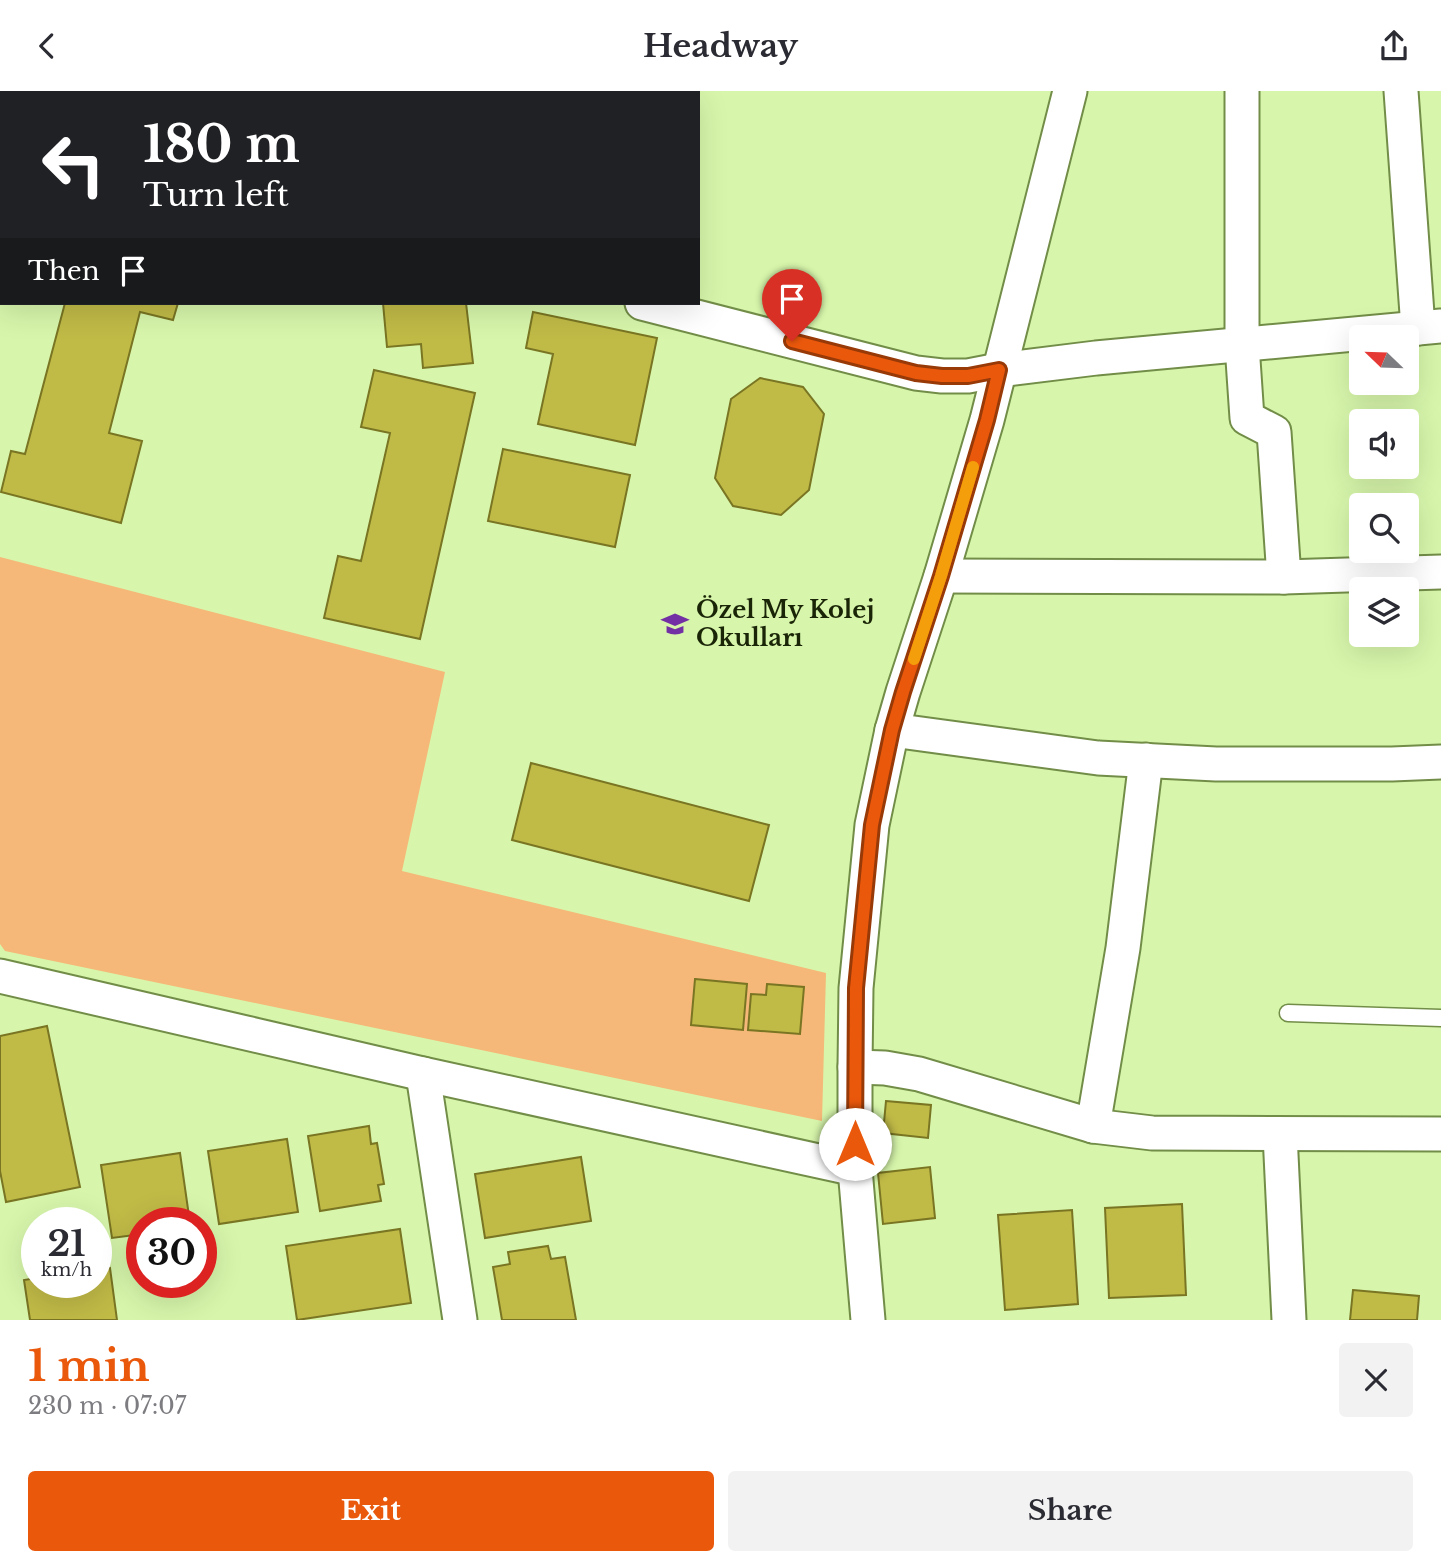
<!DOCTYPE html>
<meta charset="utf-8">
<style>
body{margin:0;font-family:"Libre Baskerville",serif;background:#f2f2f3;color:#2b2b33;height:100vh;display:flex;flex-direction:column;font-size:26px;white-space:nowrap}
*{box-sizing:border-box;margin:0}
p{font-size:23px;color:#7c7c81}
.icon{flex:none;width:38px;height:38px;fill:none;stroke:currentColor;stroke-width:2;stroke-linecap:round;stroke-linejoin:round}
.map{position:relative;height:1229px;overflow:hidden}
.sheet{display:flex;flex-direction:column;background:#fff;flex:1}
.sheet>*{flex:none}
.guide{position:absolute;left:0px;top:0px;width:700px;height:214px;box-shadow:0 7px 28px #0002;background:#202124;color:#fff;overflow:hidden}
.needle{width:46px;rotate:293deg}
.fabs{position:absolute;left:1349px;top:234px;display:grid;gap:14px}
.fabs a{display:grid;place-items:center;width:70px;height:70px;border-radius:7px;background:#fff;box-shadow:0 7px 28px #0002;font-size:35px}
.speed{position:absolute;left:21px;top:1116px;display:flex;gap:14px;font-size:35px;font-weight:700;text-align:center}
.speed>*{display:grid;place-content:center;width:91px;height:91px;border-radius:50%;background:#fff;box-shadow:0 7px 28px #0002;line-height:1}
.speed small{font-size:18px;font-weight:400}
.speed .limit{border:10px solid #d22;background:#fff;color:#111}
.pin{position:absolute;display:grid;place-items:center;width:60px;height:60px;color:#fff;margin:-72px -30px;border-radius:50% 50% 50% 0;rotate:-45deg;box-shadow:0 0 7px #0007}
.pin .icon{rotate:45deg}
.me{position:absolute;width:77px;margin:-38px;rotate:0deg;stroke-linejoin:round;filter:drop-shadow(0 0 5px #0008)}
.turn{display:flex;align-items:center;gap:24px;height:147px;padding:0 28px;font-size:32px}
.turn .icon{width:91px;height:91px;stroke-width:2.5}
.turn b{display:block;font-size:49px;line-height:60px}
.then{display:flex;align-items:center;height:66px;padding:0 28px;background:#0003;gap:14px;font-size:26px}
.round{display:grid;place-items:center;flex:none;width:74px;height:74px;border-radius:7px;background:#f2f2f3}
.summary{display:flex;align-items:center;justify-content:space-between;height:119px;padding:0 28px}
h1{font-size:42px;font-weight:700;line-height:52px;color:#ea580c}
.action{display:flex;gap:14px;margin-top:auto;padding:14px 28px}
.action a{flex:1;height:80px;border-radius:7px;background:#ea580c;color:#fff;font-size:28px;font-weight:700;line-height:80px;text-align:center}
.action a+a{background:#f2f2f3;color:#2b2b33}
header{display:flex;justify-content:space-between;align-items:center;height:91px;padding:0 28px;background:#fff;font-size:32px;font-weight:700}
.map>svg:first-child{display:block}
.green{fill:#f5b878}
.building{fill:#c0ba47;stroke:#797523;stroke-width:2}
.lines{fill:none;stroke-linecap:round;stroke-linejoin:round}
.service-casing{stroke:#728d47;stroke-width:19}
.minor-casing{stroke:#728d47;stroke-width:37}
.service{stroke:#fff;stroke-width:16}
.minor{stroke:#fff;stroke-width:33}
.route-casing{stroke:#983908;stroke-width:18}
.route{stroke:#ea580c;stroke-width:12}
.slow{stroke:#f59e0b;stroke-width:12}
.labels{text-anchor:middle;stroke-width:6;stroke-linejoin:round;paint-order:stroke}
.poi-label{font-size:24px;font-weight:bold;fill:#1a2507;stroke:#d7f6ab;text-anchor:start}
</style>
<header><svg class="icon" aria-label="back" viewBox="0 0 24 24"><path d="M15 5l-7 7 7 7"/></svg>Headway<svg class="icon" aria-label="share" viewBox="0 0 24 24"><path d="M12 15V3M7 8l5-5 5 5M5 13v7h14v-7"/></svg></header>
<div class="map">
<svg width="1441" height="1229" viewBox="0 0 1441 1229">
<rect width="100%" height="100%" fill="#d7f6ab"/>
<polygon class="green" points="0,466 445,581 402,780 826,882 822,1030 5,860 0,853"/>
<g class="building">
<polygon points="65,212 178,212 173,229 140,221 109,342 142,350 121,432 1,401 11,360 25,363"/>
<polygon points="383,212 466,212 473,272 423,277 421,253 387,256"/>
<polygon points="533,221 657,247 635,354 538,333 553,263 526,257"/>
<polygon points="374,279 475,302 420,548 324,527 338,465 361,470 390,342 361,336"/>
<polygon points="760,287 803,296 824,323 809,399 781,424 733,415 715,387 731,308"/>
<polygon points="503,358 630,384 615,456 488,430"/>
<polygon points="531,672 769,734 749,810 512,749"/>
<polygon points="695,888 747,893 743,939 691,934"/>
<polygon points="767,893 804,896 800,943 748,939 751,903 766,904"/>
<polygon points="47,935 80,1096 6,1111 0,1080 0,945"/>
<polygon points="886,1010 931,1014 928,1047 883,1042"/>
<polygon points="369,1035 371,1053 377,1052 384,1093 378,1094 381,1110 320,1120 308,1045"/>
<polygon points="287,1048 298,1121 219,1133 208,1060"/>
<polygon points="180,1062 190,1132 142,1132 142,1143 112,1147 101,1074"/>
<polygon points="581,1066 591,1130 485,1147 475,1083"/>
<polygon points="930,1076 935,1127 883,1133 878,1082"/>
<polygon points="1182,1113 1186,1204 1109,1207 1105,1117"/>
<polygon points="1072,1119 1078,1213 1005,1219 998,1124"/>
<polygon points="400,1138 411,1212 297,1229 286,1155"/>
<polygon points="548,1155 551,1168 565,1166 576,1229 502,1229 493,1176 510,1173 508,1161"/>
<polygon points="110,1177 117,1229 30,1229 24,1189 37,1187 37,1192 96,1192 96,1179"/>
<polygon points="1353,1199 1419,1205 1417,1229 1350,1229"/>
</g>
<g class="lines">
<defs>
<g id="service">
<polyline points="393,0 400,2"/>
<polyline points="1288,922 1441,927"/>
</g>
<g id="minor">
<polyline points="1242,0 1242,254 1247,327 1274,341 1284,486"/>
<polyline points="1401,0 1418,237"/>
<polyline points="414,2 415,0"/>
<polyline points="0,55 2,56"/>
<polyline points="642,212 916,282 942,285 968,285 999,279 1096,267 1441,235"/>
<polyline points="941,485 1284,486 1441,481"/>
<polyline points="892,639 1098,667 1216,673 1392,673 1441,671"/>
<polyline points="0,885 423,983 855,1078"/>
<polyline points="855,976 885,977 919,983 1093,1035 1152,1042 1441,1043"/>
<polyline points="423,983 460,1229"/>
<polyline points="1093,1035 1123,857 1146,669"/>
<polyline points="1280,1043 1289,1229"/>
<polyline points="868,1229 855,1078 855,976 856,897 872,734 892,639 903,601 941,485 987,329 1070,0"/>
</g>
</defs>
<use href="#service" class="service-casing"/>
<use href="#minor" class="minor-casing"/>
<use href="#service" class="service"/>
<use href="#minor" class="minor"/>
</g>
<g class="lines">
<defs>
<polyline id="route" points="792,250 916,282 942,285 968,285 999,279 987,329 941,485 903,601 892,639 872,734 856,897 855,1053"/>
</defs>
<use href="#route" class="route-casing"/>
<use href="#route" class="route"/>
<polyline class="slow" points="914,568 941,485 973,376"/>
</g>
<defs>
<symbol id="school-bare" viewBox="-9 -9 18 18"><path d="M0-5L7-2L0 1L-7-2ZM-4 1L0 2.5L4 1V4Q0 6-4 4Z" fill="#7230a4" stroke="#d7f6ab" stroke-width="2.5" paint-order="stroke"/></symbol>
</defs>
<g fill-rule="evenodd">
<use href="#school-bare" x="656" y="514" width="38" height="38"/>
</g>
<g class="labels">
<g class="poi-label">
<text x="696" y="527">Özel My Kolej<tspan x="696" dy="28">Okulları</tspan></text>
</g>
</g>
</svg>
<div class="fabs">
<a><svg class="needle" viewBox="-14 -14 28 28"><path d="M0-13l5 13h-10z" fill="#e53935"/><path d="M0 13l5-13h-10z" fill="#7c7c81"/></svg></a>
<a><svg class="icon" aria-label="sound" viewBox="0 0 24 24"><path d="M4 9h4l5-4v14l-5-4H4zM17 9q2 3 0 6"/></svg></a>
<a><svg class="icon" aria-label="search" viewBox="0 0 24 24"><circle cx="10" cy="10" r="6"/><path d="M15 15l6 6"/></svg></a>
<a><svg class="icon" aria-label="layers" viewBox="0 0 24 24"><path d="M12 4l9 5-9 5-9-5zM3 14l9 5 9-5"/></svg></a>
</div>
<div class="speed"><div>21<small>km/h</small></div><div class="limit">30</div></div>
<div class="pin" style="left:792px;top:250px;background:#d93025"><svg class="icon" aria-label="arrive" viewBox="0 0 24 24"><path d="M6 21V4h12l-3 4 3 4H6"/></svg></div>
<svg class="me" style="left:855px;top:1053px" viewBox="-20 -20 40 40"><circle r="19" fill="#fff"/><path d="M0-13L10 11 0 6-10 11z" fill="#ea580c"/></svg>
<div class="guide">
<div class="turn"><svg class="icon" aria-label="left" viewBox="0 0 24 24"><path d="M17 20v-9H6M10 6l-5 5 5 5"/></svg><div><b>180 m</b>Turn left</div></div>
<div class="then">Then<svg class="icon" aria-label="arrive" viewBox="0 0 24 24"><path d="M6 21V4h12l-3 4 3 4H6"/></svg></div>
</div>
</div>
<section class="sheet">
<div class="summary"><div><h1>1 min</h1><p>230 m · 07:07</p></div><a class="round"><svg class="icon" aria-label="close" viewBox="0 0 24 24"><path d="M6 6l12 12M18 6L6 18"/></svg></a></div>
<div class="action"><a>Exit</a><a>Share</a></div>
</section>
